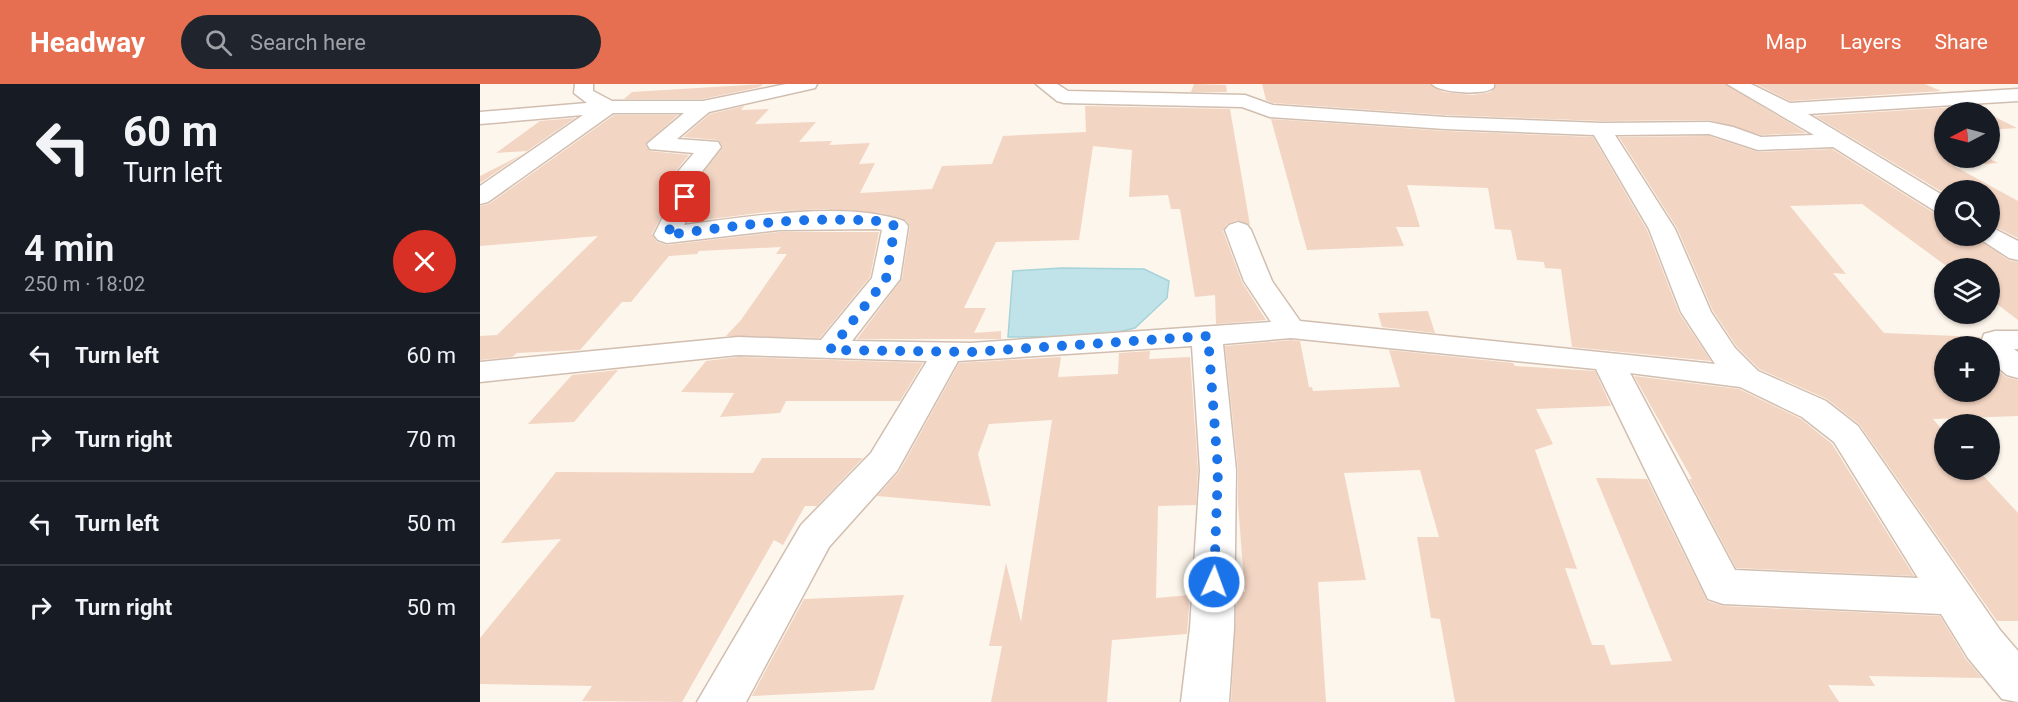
<!DOCTYPE html>
<meta charset="utf-8">
<style>
body{margin:0;font-family:Roboto,sans-serif;background:#20242c;color:#f1f3f6;height:100vh;display:flex;flex-direction:column;font-size:22px;white-space:nowrap}
*{box-sizing:border-box;margin:0}
p{font-size:20px;color:#9ea1a6}
.icon{flex:none;width:33px;height:33px;fill:none;stroke:currentColor;stroke-width:2;stroke-linecap:round;stroke-linejoin:round}
.map{position:relative;flex:1;overflow:hidden}
.panel{display:flex;flex-direction:column;background:#171b24;width:480px}
.panel>*{flex:none}
.banner{background:#171b24;color:#f1f3f6;overflow:hidden}
.needle{width:39px;rotate:264deg}
.fabs{position:absolute;left:1454px;top:18px;display:grid;gap:12px}
.fabs a{display:grid;place-items:center;width:66px;height:66px;border-radius:50%;background:#171b24;box-shadow:0 2px 4px #0004;font-size:30px}
.pin{position:absolute;display:grid;place-items:center;width:51px;height:51px;color:#fff;margin:-26px;border-radius:12px;box-shadow:0 3px 9px #0006}
.me{position:absolute;width:66px;margin:-33px;rotate:2deg;stroke-linejoin:round;filter:drop-shadow(0 0 4px #0008)}
.turn{display:flex;align-items:center;gap:21px;height:126px;padding:0 24px;font-size:27px}
.turn .icon{width:78px;height:78px;stroke-width:2.5}
.turn b{display:block;font-size:42px;line-height:51px}
.round{display:grid;place-items:center;flex:none;width:63px;height:63px;border-radius:32px;background:#20242c}
.summary{display:flex;align-items:center;justify-content:space-between;height:102px;padding:0 24px}
h1{font-size:36px;font-weight:600;line-height:45px}
ul{padding:0;list-style:none}
li{display:flex;align-items:center;gap:18px;height:84px;padding:0 24px;border-top:2px solid #363941}
li div{flex:1}
li b{display:block;font-size:22px}
li em{font-style:normal}
header{display:flex;align-items:center;gap:36px;box-sizing:border-box;height:84px;padding:0 30px;background:#e76f51;color:#fff}
header strong{font-size:28px}
nav{display:flex;gap:33px;margin-inline-start:auto;font-size:21px}
.search{width:420px;height:54px;background:#20242c;display:flex;align-items:center;gap:15px;box-sizing:border-box;padding:0 21px;border-radius:33px;color:#9ea1a6;font-size:22px}
main{display:flex;flex:1;min-height:0}
.map>svg:first-child{display:block}
.water{fill:#bfe3e8;stroke:#a5d3da;stroke-width:1.5}
.building{fill:#f3d5c3}
.lines{fill:none;stroke-linecap:round;stroke-linejoin:round}
.minor-casing{stroke:#d1beb0;stroke-width:3}
.minor{fill:#fff;fill-rule:evenodd}
.route{stroke:#1a73e8;stroke-width:10;stroke-dasharray:0 18}
</style>
<header>
<strong>Headway</strong>
<div class="search"><svg class="icon" aria-label="search" viewBox="0 0 24 24"><circle cx="10" cy="10" r="6"/><path d="M15 15l6 6"/></svg>Search here</div>
<nav><a>Map</a><a>Layers</a><a>Share</a></nav>
</header>
<main>
<section class="panel">
<div class="banner">
<div class="turn"><svg class="icon" aria-label="left" viewBox="0 0 24 24"><path d="M17 20v-9H6M10 6l-5 5 5 5"/></svg><div><b>60 m</b>Turn left</div></div>
</div>
<div class="summary"><div><h1>4 min</h1><p>250 m · 18:02</p></div><a class="round" style="background:#d93025;color:#fff"><svg class="icon" aria-label="close" viewBox="0 0 24 24"><path d="M6 6l12 12M18 6L6 18"/></svg></a></div>
<ul>
<li><svg class="icon" aria-label="left" viewBox="0 0 24 24"><path d="M17 20v-9H6M10 6l-5 5 5 5"/></svg><div><b>Turn left</b></div><em>60 m</em></li>
<li><svg class="icon" aria-label="right" viewBox="0 0 24 24"><path d="M7 20v-9h11M14 6l5 5-5 5"/></svg><div><b>Turn right</b></div><em>70 m</em></li>
<li><svg class="icon" aria-label="left" viewBox="0 0 24 24"><path d="M17 20v-9H6M10 6l-5 5 5 5"/></svg><div><b>Turn left</b></div><em>50 m</em></li>
<li><svg class="icon" aria-label="right" viewBox="0 0 24 24"><path d="M7 20v-9h11M14 6l5 5-5 5"/></svg><div><b>Turn right</b></div><em>50 m</em></li>
</ul>
</section>
<div class="map">
<svg width="1538" height="618" viewBox="0 0 1538 618">
<rect width="100%" height="100%" fill="#fdf6ec"/>
<polygon class="water" points="582,184 664,185 689,197 687,214 655,244 623,252 528,253 533,187"/>
<g class="building">
<polygon points="283,0 280,3 223,15 144,15 152,8"/>
<polygon points="714,0 746,1 747,8 711,8"/>
<polygon points="782,0 950,0 963,8 993,11 1011,8 1016,0 1245,0 1326,49 1281,51 1229,36 1122,37 965,31 793,19 786,16"/>
<polygon points="1276,0 1445,0 1461,7 1310,17"/>
<polygon points="264,22 261,26 289,25 275,40 336,38 319,58 352,57 349,61 390,59 379,80 395,79 380,109 452,105 462,82 512,80 523,52 606,48 605,22 750,25 770,141 757,136 747,140 743,147 762,198 786,236 736,240 735,211 715,213 700,125 691,125 688,111 649,113 652,66 613,62 599,156 516,158 484,224 506,224 494,249 521,247 521,255 377,255 422,195 430,142 426,136 401,129 345,125 285,128 208,138 219,114 215,99 243,63 238,56 203,53 230,30"/>
<polygon points="1491,22 1505,28 1464,28 1464,74 1508,74 1518,79 1474,82 1538,117 1538,154 1509,140 1509,106 1464,106 1464,109 1335,32"/>
<polygon points="1509,30 1537,44 1509,46"/>
<polygon points="134,31 198,31 165,60 170,67 209,71 187,97 191,113 172,150 177,158 187,161 299,148 399,148 390,193 340,254 246,252 261,236 307,170 296,170 301,163 219,167 217,170 189,172 151,218 142,218 100,266 37,269 32,273 0,276 0,252 17,251 118,152 0,162 0,122 9,120"/>
<polygon points="95,34 47,67 16,69 60,37"/>
<polygon points="791,35 965,47 1113,53 1167,146 1199,229 1231,277 1092,263 1081,185 1065,184 1064,178 1037,176 1031,146 1015,145 1008,104 927,101 940,143 916,143 924,162 827,166"/>
<polygon points="1229,52 1278,68 1352,65 1454,129 1464,131 1464,152 1495,152 1528,176 1538,178 1538,236 1509,214 1509,184 1469,184 1382,120 1310,122 1366,190 1353,189 1404,249 1501,253 1498,262 1464,262 1464,308 1509,308 1509,279 1526,293 1538,296 1538,332 1453,335 1464,348 1464,386 1498,386 1538,429 1538,537 1517,537 1379,340 1347,315 1279,285 1257,263 1233,227 1197,144 1139,53"/>
<polygon points="43,70 0,99 0,92"/>
<polygon points="948,227 955,249 902,243 898,229"/>
<polygon points="811,256 820,257 829,303 832,303 833,307 920,303 909,266 1033,279 1035,282 1115,287 1131,322 1056,325 1073,360 1055,366 1097,485 1085,484 1112,561 1124,561 1131,581 1192,577 1116,394 1167,395 1227,517 1243,522 1460,532 1486,575 1502,594 1389,592 1395,602 1348,601 1359,618 975,618 960,535 951,534 937,453 959,453 940,386 864,389 886,496 838,498 846,618 751,618 757,508 765,508 758,421 758,386 745,262"/>
<polygon points="670,267 669,275 710,273 718,386 716,421 678,422 676,514 710,511 707,550 632,556 627,618 511,618 522,562 509,562 526,479 541,538 572,336 509,340 498,370 511,422 397,412 419,388 479,279 581,273 578,293 638,290 639,269"/>
<polygon points="258,273 443,279 420,317 306,317 300,329 240,333 254,309 201,308 226,277"/>
<polygon points="138,286 94,338 48,340 92,291"/>
<polygon points="1154,292 1259,305 1321,335 1352,360 1434,492 1256,484 1209,395 1212,395"/>
<polygon points="282,374 383,374 337,422 325,422 303,461 294,456 202,618 102,617 112,602 0,600 0,554 81,455 21,459 76,388 273,389"/>
<polygon points="424,511 394,606 272,612 324,515"/>
</g>
<g class="lines">
<defs>
<g id="minor">
<path d="M95,0H113V7L132,17H223L306,0H337L335,4L229,28L197,55L238,58L241,63L213,99L217,113L204,141C265,133 367,116 424,137L428,142L420,195L372,257L491,259L791,238L764,197L745,146L749,141L758,138L767,141L771,146L792,197L820,237L1235,280L1201,228L1169,145L1114,51L965,45L790,33L762,23L584,19L577,17L556,0H577L588,7L765,11L793,21L965,33L1122,39L1229,38L1253,43L1281,53L1334,51L1247,0H1271L1310,19L1538,5V17L1328,30L1464,112V129L1455,127L1353,63L1278,66L1229,50L1135,51L1195,145L1231,228L1255,264L1278,287L1346,317L1378,342L1520,546L1538,567V618L1522,615L1488,574L1461,530L1243,520L1228,515L1116,285L811,254L743,260L756,386L754,544L749,618H701L710,544L720,386L712,262L478,277L417,387L349,463L266,618H217L321,441L391,369L447,277L258,271L0,298V278L258,253L341,256L392,194L402,146L397,145L299,146L187,159L178,156L174,151L193,113L189,98L214,69L170,65L167,60L204,29H133L8,118L0,120V102L103,31L0,40V28L107,19L94,9ZM1150,289L1260,303L1322,333L1354,358L1438,494L1255,486Z"/>
<path d="M952,0H1014V3C1008,12 958,9 952,0Z"/>
<polygon points="1509,142 1538,157 1538,176 1529,174 1500,155 1497,152 1509,152"/>
<polygon points="1515,247 1538,247 1538,265 1534,265 1538,268 1538,294 1527,291 1509,276 1509,262 1500,262 1504,250"/>
</g>
</defs>
<use href="#minor" class="minor-casing"/>
<use href="#minor" class="minor"/>
</g>
<g class="lines">
<path class="route" d="M205,113L187,151C247,143 306,134 366,136C383,136 399,135 415,142L406,195L350,266L491,268L728,252L738,386L734,498"/>
</g>
</svg>
<div class="fabs">
<a><svg class="needle" viewBox="-14 -14 28 28"><path d="M0-13l5 13h-10z" fill="#e53935"/><path d="M0 13l5-13h-10z" fill="#9ea1a6"/></svg></a>
<a><svg class="icon" aria-label="search" viewBox="0 0 24 24"><circle cx="10" cy="10" r="6"/><path d="M15 15l6 6"/></svg></a>
<a><svg class="icon" aria-label="layers" viewBox="0 0 24 24"><path d="M12 4l9 5-9 5-9-5zM3 14l9 5 9-5"/></svg></a>
<a>+</a>
<a>−</a>
</div>
<div class="pin" style="left:205px;top:113px;background:#d93025"><svg class="icon" aria-label="arrive" viewBox="0 0 24 24"><path d="M6 21V4h12l-3 4 3 4H6"/></svg></div>
<svg class="me" style="left:734px;top:498px" viewBox="-20 -20 40 40"><circle r="17" fill="#1a73e8" stroke="#fff" stroke-width="3"/><path d="M0-11L8 9 0 5-8 9z" fill="#fff"/></svg>
</div>
</main>
